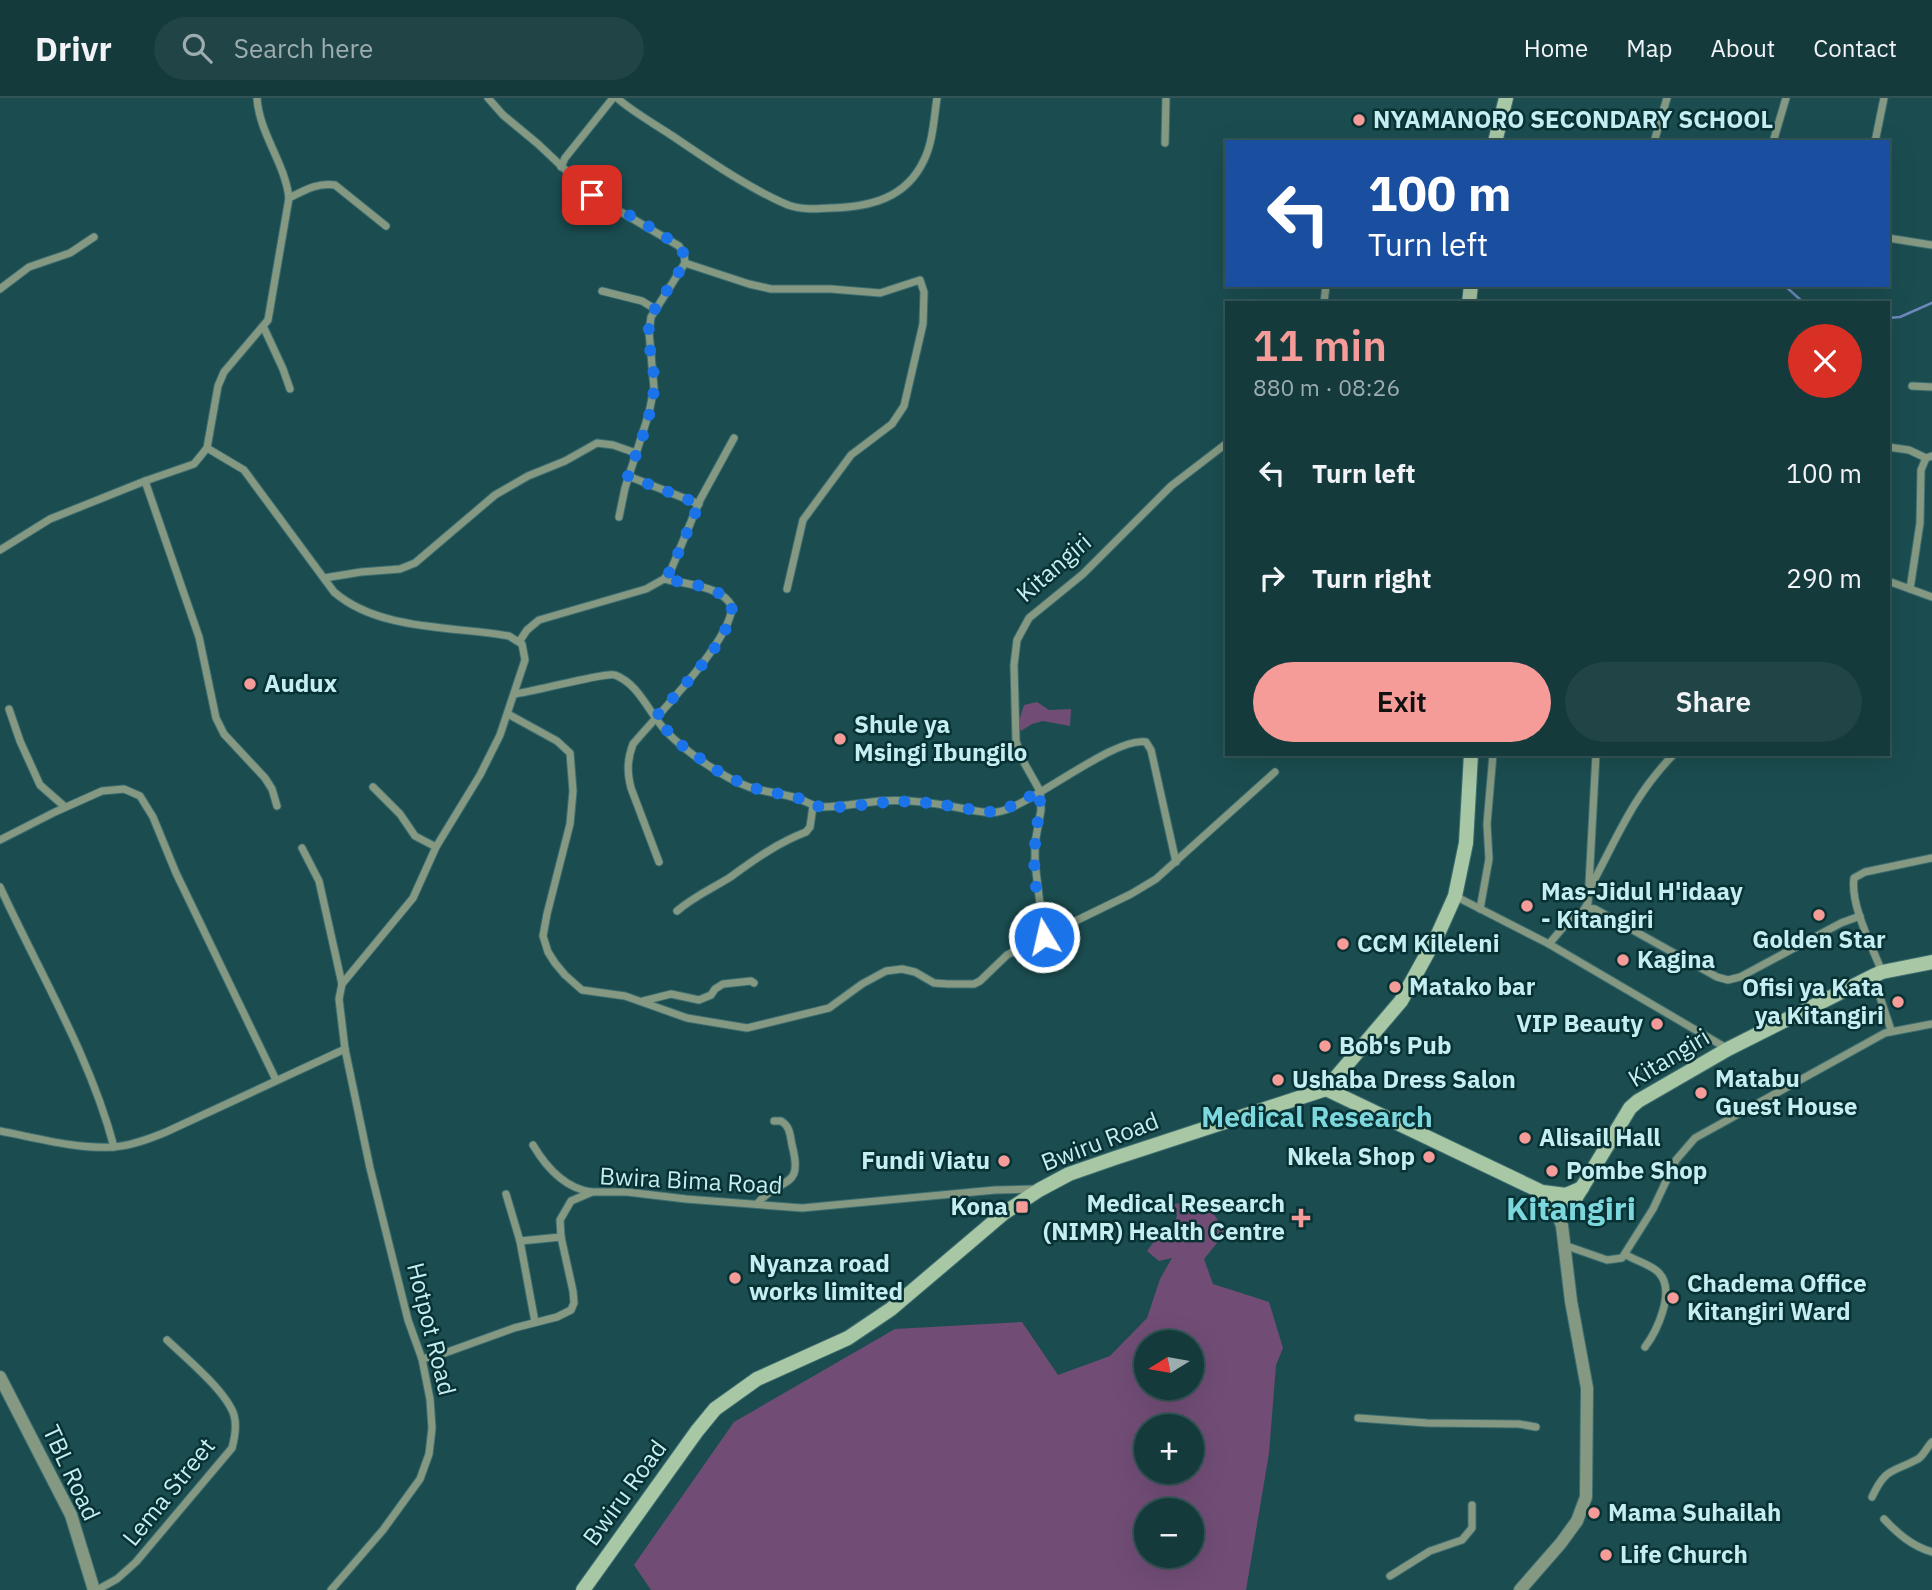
<!DOCTYPE html>
<meta charset="utf-8">
<style>
body{margin:0;font-family:"IBM Plex Sans",sans-serif;background:#214547;color:#f1f3f6;height:100vh;display:flex;flex-direction:column;font-size:26px;white-space:nowrap}
*{box-sizing:border-box;margin:0}
p{font-size:23px;color:#9dadaf}
.icon{flex:none;width:38px;height:38px;fill:none;stroke:currentColor;stroke-width:2;stroke-linecap:round;stroke-linejoin:round}
.map{position:relative;flex:1;overflow:hidden}
.details{position:absolute;left:1225px;top:203px;width:665px;height:455px;display:flex;flex-direction:column;background:#143a3c;border-radius:0px;box-shadow:0 7px 28px #0002,0 0 0 2px #335456}
.details>*{flex:none}
.guide{position:absolute;left:1225px;top:42px;width:665px;height:147px;border-radius:0px;box-shadow:0 7px 28px #0002,0 0 0 2px #335456;background:#1a4fa0;color:#fff;overflow:hidden}
.needle{width:46px;rotate:259deg}
.tools{position:absolute;left:1134px;top:1232px;display:grid;gap:14px}
.tools a{display:grid;place-items:center;width:70px;height:70px;border-radius:50%;background:#143a3c;box-shadow:0 7px 28px #0002,0 0 0 2px #335456;font-size:35px}
.pin{position:absolute;display:grid;place-items:center;width:60px;height:60px;color:#fff;margin:-30px;border-radius:14px;box-shadow:0 4px 10px #0006}
.me{position:absolute;width:77px;margin:-38px;rotate:351deg;stroke-linejoin:round;filter:drop-shadow(0 0 5px #0008)}
.turn{display:flex;align-items:center;gap:24px;height:147px;padding:0 28px;font-size:32px}
.turn .icon{width:91px;height:91px;stroke-width:2.5}
.turn b{display:block;font-size:49px;line-height:60px}
.round{display:grid;place-items:center;flex:none;width:74px;height:74px;border-radius:37px;background:#214547}
.headline{display:flex;align-items:center;justify-content:space-between;height:119px;padding:0 28px}
h1{font-size:42px;font-weight:600;line-height:52px;color:#f59b98}
.primary-button{display:flex;gap:14px;margin-top:auto;padding:14px 28px}
.primary-button a{flex:1;height:80px;border-radius:42px;background:#f59b98;color:#111;font-size:28px;font-weight:600;line-height:80px;text-align:center}
.primary-button a+a{background:#214547;color:#f1f3f6}
ul{padding:0;list-style:none}
li{display:flex;align-items:center;gap:21px;height:105px;padding:0 28px}
li div{flex:1}
li b{display:block;font-size:26px}
li em{font-style:normal}
header{display:flex;align-items:center;gap:42px;box-sizing:border-box;height:98px;padding:0 35px;background:#143a3c;border-bottom:2px solid #335456}
header strong{font-size:33px}
nav{display:flex;gap:38px;margin-inline-start:auto;font-size:24px}
.search{width:490px;height:63px;background:#214547;display:flex;align-items:center;gap:18px;box-sizing:border-box;padding:0 24px;border-radius:38px;color:#9dadaf;font-size:26px}
.map>svg:first-child{display:block}
.green{fill:#714d76;fill-rule:evenodd}
.lines{fill:none;stroke-linecap:round;stroke-linejoin:round}
.stream{stroke:#6c89bd;stroke-width:2.5}
.minor-casing{stroke:#3d6d70;stroke-width:9}
.tertiary-casing{stroke:#3d6d70;stroke-width:14}
.secondary-casing{stroke:#3d6d70;stroke-width:16}
.minor{stroke:#859982;stroke-width:7}
.tertiary{stroke:#859982;stroke-width:12}
.secondary{stroke:#a8c7a4;stroke-width:14}
.route{stroke:#1a73e8;stroke-width:12;stroke-dasharray:0 21.6}
.poi-dot{fill:#f59b98;stroke:#083134;stroke-width:2.5}
.labels{text-anchor:middle;stroke-width:5;stroke-linejoin:round;paint-order:stroke}
.poi-label{font-size:24px;font-weight:bold;fill:#c4eef1;stroke:#083134;text-anchor:start}
.street-label{font-size:24px;fill:#c4eef1;stroke:#083134}
.quarter-label{font-size:28px;font-weight:bold;fill:#7dd8de;stroke:#083134}
.district-label{font-size:32px;font-weight:bold;fill:#7dd8de;stroke:#083134}
</style>
<header>
<strong>Drivr</strong>
<div class="search"><svg class="icon" aria-label="search" viewBox="0 0 24 24"><circle cx="10" cy="10" r="6"/><path d="M15 15l6 6"/></svg>Search here</div>
<nav><a>Home</a><a>Map</a><a>About</a><a>Contact</a></nav>
</header>
<div class="map">
<svg width="1932" height="1492" viewBox="0 0 1932 1492">
<rect width="100%" height="100%" fill="#1b4d50"/>
<g class="green">
<polygon points="1037,604 1049,612 1071,611 1070,628 1043,623 1032,626 1021,633 1018,626 1024,607"/>
<path d="M1187,1104L1213,1115L1226,1134L1204,1161L1213,1186L1269,1204L1283,1250L1276,1267L1269,1355L1246,1492H651L634,1467L734,1324L895,1231L1022,1224L1058,1277L1110,1258L1147,1220L1160,1181L1172,1160L1159,1163L1147,1153L1161,1134H1170L1177,1118L1174,1106ZM1146,1244H1192V1290H1146ZM1146,1328H1192V1374H1146ZM1146,1412H1192V1458H1146Z"/>
</g>
<g class="lines">
<g class="stream">
<polyline points="1784,187 1804,205"/>
<polyline points="1888,220 1900,219 1932,205"/>
</g>
<defs>
<g id="minor">
<polyline points="488,0 503,17 538,46 592,97 679,148 684,156 685,165 651,219 649,234 654,290 649,315 625,390 619,419"/>
<path d="M617,0C634,15 655,26 674,39C708,62 750,91 788,107C802,112 817,111 831,110C869,109 906,101 924,62C933,44 934,20 937,0"/>
<polyline points="1654,44 1667,0"/>
<polyline points="1773,44 1786,0"/>
<polyline points="1875,44 1884,0"/>
<polyline points="1165,45 1166,0"/>
<polyline points="561,69 565,60 613,0"/>
<path d="M289,100C303,93 318,84 335,87L386,128"/>
<polyline points="1888,140 1932,147"/>
<polyline points="685,165 749,186 771,191 831,191 880,195 920,182 924,194 923,226 904,308 892,326 851,357 803,422 787,491"/>
<polyline points="0,191 29,169 70,155 94,139"/>
<polyline points="602,193 642,203 655,211"/>
<polyline points="1324,205 1326,187"/>
<polyline points="264,230 283,271 290,291"/>
<polyline points="1912,288 1932,289"/>
<polyline points="1888,349 1909,352 1926,360"/>
<path d="M207,350L244,372L334,494C379,533 453,528 509,538L522,546L525,562L500,637L480,677L436,749L413,800L342,886L339,901L345,951L370,1070L408,1222L422,1261L430,1301L432,1330L429,1356L420,1381L383,1432L331,1492"/>
<polyline points="628,378 699,406"/>
<polyline points="145,383 199,539 216,620 224,636 265,680 272,691 277,708"/>
<path d="M0,452L50,421L145,383L194,366L207,350L218,288L224,274L268,222L289,100C285,65 259,35 257,0"/>
<polyline points="324,480 361,474 400,471 415,465 495,397 528,378 565,363 597,345 613,347 636,355"/>
<polyline points="1888,483 1932,499"/>
<polyline points="1910,491 1920,425 1921,372 1926,360 1932,358"/>
<polyline points="519,544 527,532 539,522 646,491 664,481 671,472 700,402 734,340"/>
<path d="M515,596C532,594 606,574 615,577C639,586 649,615 665,632C683,652 723,680 749,689C764,694 781,695 796,700C805,702 811,708 821,709C841,709 860,705 880,703C907,701 933,705 960,710C973,712 989,717 1002,713C1037,703 1116,638 1146,644L1151,652L1176,764"/>
<polyline points="9,611 20,643 40,687 65,709"/>
<polyline points="508,616 557,643 570,655 573,693 570,726 547,816 543,838 548,854 555,865 565,877 582,892 625,898 687,920 747,930 829,910 862,886 886,873 902,871 915,874 934,885 948,886 974,886 980,883 1007,857 1018,851 1131,796 1156,781 1275,674"/>
<polyline points="373,689 400,716 415,738 436,749"/>
<polyline points="0,742 55,714 102,693 124,691 140,698 153,719 176,775 276,982"/>
<polyline points="302,750 319,783 342,886"/>
<path d="M659,764L631,690C627,674 627,662 633,646C658,616 729,546 732,509C723,488 685,486 664,481"/>
<path d="M1591,788C1618,738 1633,698 1674,656"/>
<path d="M0,789C39,874 90,958 114,1049"/>
<polyline points="1455,798 1549,846 1728,951"/>
<polyline points="1587,810 1595,811 1717,879 1728,882 1740,879 1841,825 1860,818"/>
<polyline points="1480,811 1489,761 1487,726 1493,656"/>
<path d="M677,813C693,799 711,791 729,780C754,762 777,745 806,734L810,729L813,708"/>
<polyline points="1044,839 1035,765 1035,745 1041,712 1040,693 1022,661 1016,643 1014,567 1017,542 1029,520 1083,476 1171,388 1227,345"/>
<polyline points="1549,846 1571,820 1583,813 1588,805 1596,656"/>
<path d="M1882,874C1872,848 1850,807 1854,780L1865,774L1932,760"/>
<polyline points="1873,878 1891,932"/>
<polyline points="643,903 671,896 699,902 711,897 715,891 723,886 751,883 754,885"/>
<path d="M0,1033C37,1040 76,1051 113,1049C131,1048 149,1041 166,1034L345,951"/>
<path d="M533,1047C546,1069 565,1090 591,1094"/>
<polyline points="506,1096 520,1143 535,1224"/>
<path d="M757,1106C781,1077 804,1093 792,1047C790,1037 790,1028 781,1023H774"/>
<polyline points="520,1143 561,1139"/>
<polyline points="1564,1147 1607,1162 1622,1160 1653,1111 1676,1062 1695,1040 1885,935 1932,926"/>
<path d="M1625,1156C1635,1163 1651,1166 1659,1175C1676,1193 1657,1233 1645,1249"/>
<polyline points="422,1261 442,1256 514,1230 557,1219 571,1212 574,1205 573,1193 561,1139 560,1122 571,1103 592,1094 627,1094 686,1101 802,1110 995,1092 1034,1091"/>
<polyline points="1358,1320 1427,1325 1519,1326 1536,1329"/>
<path d="M1872,1399C1886,1369 1892,1375 1918,1361C1924,1357 1927,1349 1932,1344"/>
<path d="M1884,1421C1898,1436 1912,1448 1932,1454"/>
<polyline points="1390,1478 1430,1453 1462,1442 1472,1430 1472,1407"/>
<path d="M97,1492L117,1481L136,1464L232,1350C235,1339 237,1328 234,1317C226,1293 186,1260 167,1242"/>
</g>
<g id="tertiary">
<polyline points="0,1279 71,1417 94,1492"/>
<polyline points="1520,1492 1561,1445 1577,1423 1586,1399 1587,1290 1571,1203 1562,1128 1556,1112"/>
</g>
<g id="secondary">
<polyline points="1495,44 1506,0"/>
<polyline points="1469,205 1471,187"/>
<polyline points="1326,991 1542,1094 1566,1097 1582,1090"/>
<polyline points="1558,1097 1553,1106 1556,1112 1562,1115 1571,1109 1571,1102 1568,1099"/>
<polyline points="1572,1106 1630,1010 1638,1003 1728,951 1873,878 1882,874 1932,864"/>
<polyline points="583,1492 697,1333 715,1311 757,1281 848,1240 891,1211 1004,1115 1039,1092 1069,1076 1115,1060 1326,991 1401,903 1438,836 1455,798 1466,745 1471,656"/>
</g>
</defs>
<use href="#minor" class="minor-casing"/>
<use href="#tertiary" class="tertiary-casing"/>
<use href="#secondary" class="secondary-casing"/>
<use href="#minor" class="minor"/>
<use href="#tertiary" class="tertiary"/>
<use href="#secondary" class="secondary"/>
</g>
<g class="lines">
<path class="route" d="M592,97C609,107 681,142 684,157C688,170 654,205 650,222C645,244 656,269 654,291C651,320 638,351 628,378L699,406L671,472L664,481C685,485 723,488 732,509C729,546 679,591 656,619L676,643L716,672L749,689L798,700L813,708L843,709L896,703L932,705L988,714L1002,713L1040,693C1041,713 1036,727 1035,747C1032,777 1039,809 1044,839"/>
</g>
<g class="poi-dot">
<circle cx="1359" cy="22" r="7"/>
<circle cx="250" cy="586" r="7"/>
<circle cx="840" cy="641" r="7"/>
<circle cx="1527" cy="808" r="7"/>
<circle cx="1819" cy="817" r="7"/>
<circle cx="1343" cy="846" r="7"/>
<circle cx="1623" cy="862" r="7"/>
<circle cx="1395" cy="889" r="7"/>
<circle cx="1898" cy="904" r="7"/>
<circle cx="1657" cy="926" r="7"/>
<circle cx="1325" cy="948" r="7"/>
<circle cx="1278" cy="982" r="7"/>
<circle cx="1701" cy="995" r="7"/>
<circle cx="1525" cy="1040" r="7"/>
<circle cx="1429" cy="1059" r="7"/>
<circle cx="1004" cy="1063" r="7"/>
<circle cx="1552" cy="1073" r="7"/>
<rect x="1015" y="1102" width="14" height="14" rx="3.5"/>
<path d="M1297.5 1109.5h7v7h7v7h-7v7h-7v-7h-7v-7h7z"/>
<circle cx="735" cy="1180" r="7"/>
<circle cx="1673" cy="1200" r="7"/>
<circle cx="1594" cy="1415" r="7"/>
<circle cx="1606" cy="1457" r="7"/>
</g>
<g class="labels">
<g class="poi-label">
<text x="1373" y="30">NYAMANORO SECONDARY SCHOOL</text>
<text x="264" y="594">Audux</text>
<text x="854" y="635">Shule ya<tspan x="854" dy="28">Msingi Ibungilo</tspan></text>
<text x="1541" y="802">Mas-Jidul H'idaay<tspan x="1541" dy="28">- Kitangiri</tspan></text>
<text x="1819" y="850" text-anchor="middle">Golden Star</text>
<text x="1357" y="854">CCM Kileleni</text>
<text x="1637" y="870">Kagina</text>
<text x="1409" y="897">Matako bar</text>
<text x="1884" y="898" text-anchor="end">Ofisi ya Kata<tspan x="1884" dy="28">ya Kitangiri</tspan></text>
<text x="1643" y="934" text-anchor="end">VIP Beauty</text>
<text x="1339" y="956">Bob's Pub</text>
<text x="1715" y="989">Matabu<tspan x="1715" dy="28">Guest House</tspan></text>
<text x="1292" y="990">Ushaba Dress Salon</text>
<text x="1539" y="1048">Alisail Hall</text>
<text x="1415" y="1067" text-anchor="end">Nkela Shop</text>
<text x="990" y="1071" text-anchor="end">Fundi Viatu</text>
<text x="1566" y="1081">Pombe Shop</text>
<text x="1285" y="1114" text-anchor="end">Medical Research<tspan x="1285" dy="28">(NIMR) Health Centre</tspan></text>
<text x="1008" y="1117" text-anchor="end">Kona</text>
<text x="749" y="1174">Nyanza road<tspan x="749" dy="28">works limited</tspan></text>
<text x="1687" y="1194">Chadema Office<tspan x="1687" dy="28">Kitangiri Ward</tspan></text>
<text x="1608" y="1423">Mama Suhailah</text>
<text x="1620" y="1465">Life Church</text>
</g>
<g class="street-label">
<text transform="translate(1054 470) rotate(-41)" y="8">Kitangiri</text>
<text transform="translate(1669 960) rotate(-31)" y="8">Kitangiri</text>
<text transform="translate(1100 1044) rotate(-21)" y="8">Bwiru Road</text>
<text transform="translate(691 1083) rotate(3)" y="8">Bwira Bima Road</text>
<text transform="translate(431 1231) rotate(76)" y="8">Hotpot Road</text>
<text transform="translate(71 1375) rotate(65)" y="8">TBL Road</text>
<text transform="translate(169 1394) rotate(-51)" y="8">Lema Street</text>
<text transform="translate(625 1395) rotate(-54)" y="8">Bwiru Road</text>
</g>
<g class="quarter-label">
<text x="1317" y="1029">Medical Research</text>
</g>
<g class="district-label">
<text x="1571" y="1122">Kitangiri</text>
</g>
</g>
</svg>
<div class="tools">
<a><svg class="needle" viewBox="-14 -14 28 28"><path d="M0-13l5 13h-10z" fill="#e53935"/><path d="M0 13l5-13h-10z" fill="#9dadaf"/></svg></a>
<a>+</a>
<a>−</a>
</div>
<div class="pin" style="left:592px;top:97px;background:#d93025"><svg class="icon" aria-label="arrive" viewBox="0 0 24 24"><path d="M6 21V4h12l-3 4 3 4H6"/></svg></div>
<svg class="me" style="left:1044px;top:839px" viewBox="-20 -20 40 40"><circle r="17" fill="#1a73e8" stroke="#fff" stroke-width="3"/><path d="M0-11L8 9 0 5-8 9z" fill="#fff"/></svg>
<div class="guide">
<div class="turn"><svg class="icon" aria-label="left" viewBox="0 0 24 24"><path d="M17 20v-9H6M10 6l-5 5 5 5"/></svg><div><b>100 m</b>Turn left</div></div>
</div>
<section class="details">
<div class="headline"><div><h1>11 min</h1><p>880 m · 08:26</p></div><a class="round" style="background:#d93025;color:#fff"><svg class="icon" aria-label="close" viewBox="0 0 24 24"><path d="M6 6l12 12M18 6L6 18"/></svg></a></div>
<ul>
<li><svg class="icon" aria-label="left" viewBox="0 0 24 24"><path d="M17 20v-9H6M10 6l-5 5 5 5"/></svg><div><b>Turn left</b></div><em>100 m</em></li>
<li><svg class="icon" aria-label="right" viewBox="0 0 24 24"><path d="M7 20v-9h11M14 6l5 5-5 5"/></svg><div><b>Turn right</b></div><em>290 m</em></li>
</ul>
<div class="primary-button"><a>Exit</a><a>Share</a></div>
</section>
</div>
